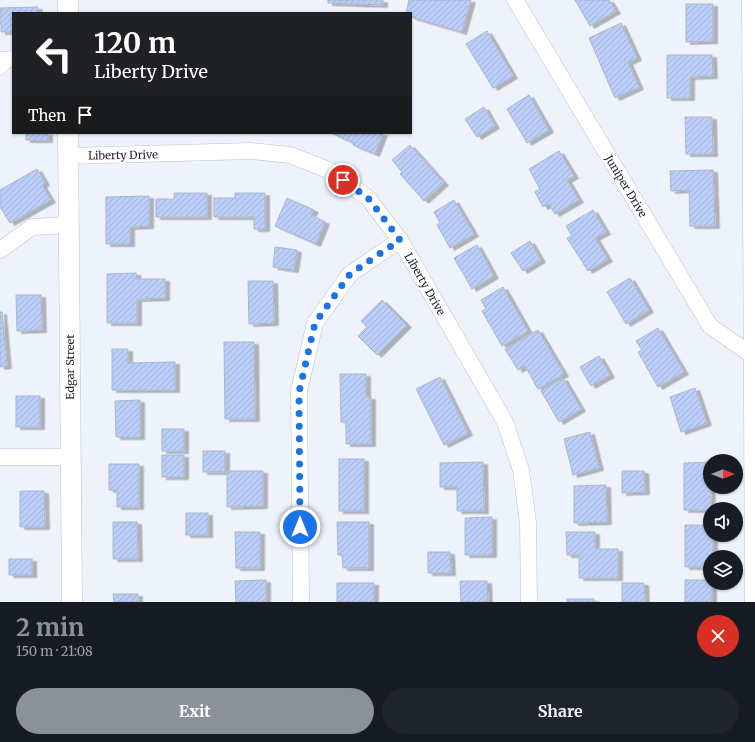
<!DOCTYPE html>
<meta charset="utf-8">
<style>
body{margin:0;font-family:Merriweather,serif;background:#20242c;color:#f1f3f6;height:100vh;display:flex;flex-direction:column;font-size:15px;white-space:nowrap}
*{box-sizing:border-box;margin:0}
p{font-size:13px;color:#9ea1a6}
.icon{flex:none;width:22px;height:22px;fill:none;stroke:currentColor;stroke-width:2;stroke-linecap:round;stroke-linejoin:round}
.map{position:relative;height:602px;overflow:hidden}
.drawer{display:flex;flex-direction:column;background:#171b24;flex:1}
.drawer>*{flex:none}
.guide{position:absolute;left:12px;top:12px;width:400px;height:122px;border-radius:0px;box-shadow:0 1px 3px #0004;background:#202124;color:#fff;overflow:hidden}
.needle{width:26px;rotate:90deg}
.controls{position:absolute;left:703px;top:454px;display:grid;gap:8px}
.controls a{display:grid;place-items:center;width:40px;height:40px;border-radius:50%;background:#171b24;box-shadow:0 1px 3px #0004;font-size:20px}
.pin{position:absolute;display:grid;place-items:center;width:34px;height:34px;color:#fff;margin:-17px;border:2px solid #fff;border-radius:50%;box-shadow:0 1px 4px #0007}
.me{position:absolute;width:44px;margin:-22px;rotate:0deg;stroke-linejoin:round;filter:drop-shadow(0 0 3px #0008)}
.turn{display:flex;align-items:center;gap:14px;height:84px;padding:0 16px;font-size:18px}
.turn .icon{width:52px;height:52px;stroke-width:2.5}
.turn b{display:block;font-size:28px;line-height:34px}
.then{display:flex;align-items:center;height:38px;padding:0 16px;background:#0003;gap:8px;font-size:15px}
.round{display:grid;place-items:center;flex:none;width:42px;height:42px;border-radius:21px;background:#20242c}
.overview{display:flex;align-items:center;justify-content:space-between;height:68px;padding:0 16px}
h1{font-size:24px;font-weight:700;line-height:30px;color:#8c9099}
.button{display:flex;gap:8px;margin-top:auto;padding:8px 16px}
.button a{flex:1;height:46px;border-radius:24px;background:#8c9099;color:#fff;font-size:16px;font-weight:700;line-height:46px;text-align:center}
.button a+a{background:#20242c;color:#f1f3f6}
.map>svg:first-child{display:block}
.building{fill:url(#building-hatch);stroke:#acb6cb;filter:url(#shadow)}
.lines{fill:none;stroke-linecap:round;stroke-linejoin:round}
.service-casing{stroke:#b8c1d7;stroke-width:9}
.minor-casing{stroke:#b8c1d7;stroke-width:17}
.tertiary-casing{stroke:#b8c1d7;stroke-width:21}
.service{stroke:#fff;stroke-width:8}
.minor{stroke:#fff;stroke-width:16}
.tertiary{stroke:#fff;stroke-width:20}
.route{stroke:#1a73e8;stroke-width:7;stroke-dasharray:0 12.6}
.labels{text-anchor:middle;stroke-width:4;stroke-linejoin:round;paint-order:stroke}
.street-label{font-size:11px;fill:#21252d;stroke:#fff}
</style>
<div class="map">
<svg width="755" height="602" viewBox="0 0 755 602">
<defs>
<pattern id="building-hatch" width="6" height="6" patternUnits="userSpaceOnUse"><rect width="6" height="6" fill="#bbcef9"/><path d="M-1 1l2-2M0 6l6-6M5 7l2-2" fill="none" stroke="#a0b1d6"/></pattern>
<filter id="shadow"><feDropShadow dx="4.5" dy="2.5" stdDeviation="0" flood-color="#0004"/></filter>
</defs>
<rect width="100%" height="100%" fill="#eef2fb"/>
<g class="building">
<polygon points="328,0 383,0 383,5 328,3"/>
<polygon points="409,0 471,0 462,32 411,17 411,13 406,13"/>
<polygon points="575,0 609,0 616,11 590,26"/>
<polygon points="686,4 713,4 713,41 686,42"/>
<polygon points="38,7 38,13 13,13 13,32 1,32 1,24 0,24 0,8"/>
<polygon points="621,23 637,58 628,62 639,87 615,98 589,38"/>
<polygon points="487,31 513,76 493,88 466,44"/>
<polygon points="667,55 712,55 713,76 690,77 690,98 667,98"/>
<polygon points="529,95 549,130 527,143 507,109"/>
<polygon points="484,107 495,126 477,137 465,119"/>
<polygon points="685,117 712,117 713,154 686,154"/>
<rect x="26" y="133" width="22" height="7"/>
<polygon points="334,133 383,133 375,154 353,145 354,143 333,134"/>
<polygon points="410,145 444,183 424,201 400,174 402,172 392,160"/>
<polygon points="559,151 574,176 567,180 579,200 555,214 549,204 543,207 535,192 540,189 529,169"/>
<polygon points="37,169 45,183 42,185 51,200 10,223 0,207 0,190"/>
<polygon points="713,170 715,226 690,226 689,190 671,191 670,171"/>
<polygon points="174,193 207,193 207,217 156,217 156,199 174,199"/>
<polygon points="235,193 265,193 265,229 254,229 254,217 214,217 214,198 235,198"/>
<polygon points="149,196 149,226 130,227 130,244 106,244 106,197"/>
<polygon points="287,198 314,210 311,215 325,222 316,244 275,226"/>
<polygon points="454,200 474,234 450,248 437,225 440,223 434,212"/>
<polygon points="593,210 606,232 595,238 608,259 588,271 567,238 572,236 566,226"/>
<polygon points="530,241 541,260 523,271 511,253"/>
<polygon points="477,245 494,276 472,289 454,258"/>
<polygon points="275,247 297,250 294,270 273,267"/>
<polygon points="136,273 137,279 165,279 165,298 137,299 137,323 107,323 107,274"/>
<polygon points="630,278 649,310 626,324 607,292"/>
<polygon points="248,281 273,281 274,323 249,324"/>
<polygon points="503,287 528,331 502,346 482,311 486,309 481,300"/>
<polygon points="16,295 41,295 42,330 17,331"/>
<polygon points="382,300 407,325 377,355 358,336 367,327 361,321"/>
<polygon points="0,312 2,312 7,366 0,367"/>
<polygon points="658,328 684,372 658,387 638,352 642,350 636,341"/>
<polygon points="538,330 564,374 538,389 525,366 518,370 505,349"/>
<polygon points="224,342 254,342 255,419 225,419"/>
<polygon points="112,349 128,349 128,363 175,362 175,390 112,390"/>
<polygon points="599,356 610,375 591,386 580,367"/>
<polygon points="340,374 366,374 366,397 371,397 371,444 346,444 346,422 341,422"/>
<polygon points="440,377 468,433 444,445 416,389"/>
<polygon points="563,378 581,409 559,422 541,391"/>
<polygon points="695,388 707,423 681,432 670,397"/>
<rect x="16" y="396" width="24" height="31"/>
<polygon points="140,400 140,437 116,437 115,401"/>
<rect x="162" y="429" width="22" height="22"/>
<polygon points="590,432 599,468 573,475 564,439"/>
<rect x="203" y="451" width="22" height="21"/>
<rect x="162" y="455" width="22" height="22"/>
<rect x="339" y="459" width="25" height="52"/>
<polygon points="483,462 484,511 457,511 457,487 440,487 440,463"/>
<polygon points="710,462 711,509 710,509 710,510 684,510 684,463"/>
<polygon points="109,464 139,464 139,507 117,507 117,490 109,490"/>
<polygon points="227,471 263,471 263,506 227,507"/>
<polygon points="622,471 644,471 645,492 622,493"/>
<polygon points="606,485 607,522 574,523 574,486"/>
<polygon points="20,491 44,491 45,527 20,527"/>
<rect x="186" y="513" width="22" height="22"/>
<polygon points="492,517 492,555 465,555 465,518"/>
<polygon points="113,522 137,522 138,559 113,559"/>
<polygon points="337,522 369,522 369,568 343,568 342,555 338,555"/>
<polygon points="685,525 710,525 710,535 713,535 713,557 710,557 710,567 685,567"/>
<polygon points="235,532 260,532 260,568 236,568"/>
<polygon points="566,532 595,532 595,549 618,549 618,578 579,578 579,555 567,555"/>
<polygon points="428,552 450,552 451,573 428,573"/>
<rect x="9" y="559" width="23" height="16"/>
<polygon points="266,580 266,602 236,602 235,581"/>
<polygon points="685,580 710,580 710,583 712,583 712,602 685,602"/>
<polygon points="460,581 487,581 488,602 461,602"/>
<rect x="337" y="583" width="37" height="19"/>
<polygon points="622,583 644,583 645,602 622,602"/>
<polygon points="113,594 138,594 138,602 114,602"/>
<rect x="567" y="599" width="27" height="3"/>
</g>
<g class="lines">
<defs>
<polyline id="service" points="0,71 12,60"/>
<g id="minor">
<polyline points="515,0 710,326 753,356"/>
<polyline points="0,60 13,59"/>
<polyline points="68,156 251,151 290,155 331,171 368,198 400,240 505,422 521,470 528,523 529,602"/>
<polyline points="0,250 32,227 69,225"/>
<polyline points="0,457 71,457"/>
<polyline points="301,602 299,391 315,323 350,274 400,240"/>
</g>
<g id="tertiary">
<polyline points="68,0 68,13"/>
<polyline points="752,0 755,602"/>
<polyline points="68,133 72,602"/>
</g>
</defs>
<use href="#service" class="service-casing"/>
<use href="#minor" class="minor-casing"/>
<use href="#tertiary" class="tertiary-casing"/>
<use href="#service" class="service"/>
<use href="#minor" class="minor"/>
<use href="#tertiary" class="tertiary"/>
</g>
<g class="lines">
<polyline class="route" points="300,527 299,392 315,323 350,274 400,240 368,198 343,180"/>
</g>
<g class="labels">
<g class="street-label">
<text transform="translate(123 155) rotate(-1)" y="4">Liberty Drive</text>
<text transform="translate(626 186) rotate(59)" y="4">Juniper Drive</text>
<text transform="translate(425 284) rotate(60)" y="4">Liberty Drive</text>
<text transform="translate(70 367) rotate(-90)" y="4">Edgar Street</text>
</g>
</g>
</svg>
<div class="controls">
<a><svg class="needle" viewBox="-14 -14 28 28"><path d="M0-13l5 13h-10z" fill="#e53935"/><path d="M0 13l5-13h-10z" fill="#9ea1a6"/></svg></a>
<a><svg class="icon" aria-label="sound" viewBox="0 0 24 24"><path d="M4 9h4l5-4v14l-5-4H4zM17 9q2 3 0 6"/></svg></a>
<a><svg class="icon" aria-label="layers" viewBox="0 0 24 24"><path d="M12 4l9 5-9 5-9-5zM3 14l9 5 9-5"/></svg></a>
</div>
<div class="pin" style="left:343px;top:180px;background:#d93025"><svg class="icon" aria-label="arrive" viewBox="0 0 24 24"><path d="M6 21V4h12l-3 4 3 4H6"/></svg></div>
<svg class="me" style="left:300px;top:527px" viewBox="-20 -20 40 40"><circle r="17" fill="#1a73e8" stroke="#fff" stroke-width="3"/><path d="M0-11L8 9 0 5-8 9z" fill="#fff"/></svg>
<div class="guide">
<div class="turn"><svg class="icon" aria-label="left" viewBox="0 0 24 24"><path d="M17 20v-9H6M10 6l-5 5 5 5"/></svg><div><b>120 m</b>Liberty Drive</div></div>
<div class="then">Then<svg class="icon" aria-label="arrive" viewBox="0 0 24 24"><path d="M6 21V4h12l-3 4 3 4H6"/></svg></div>
</div>
</div>
<section class="drawer">
<div class="overview"><div><h1>2 min</h1><p>150 m · 21:08</p></div><a class="round" style="background:#d93025;color:#fff"><svg class="icon" aria-label="close" viewBox="0 0 24 24"><path d="M6 6l12 12M18 6L6 18"/></svg></a></div>
<div class="button"><a>Exit</a><a>Share</a></div>
</section>
